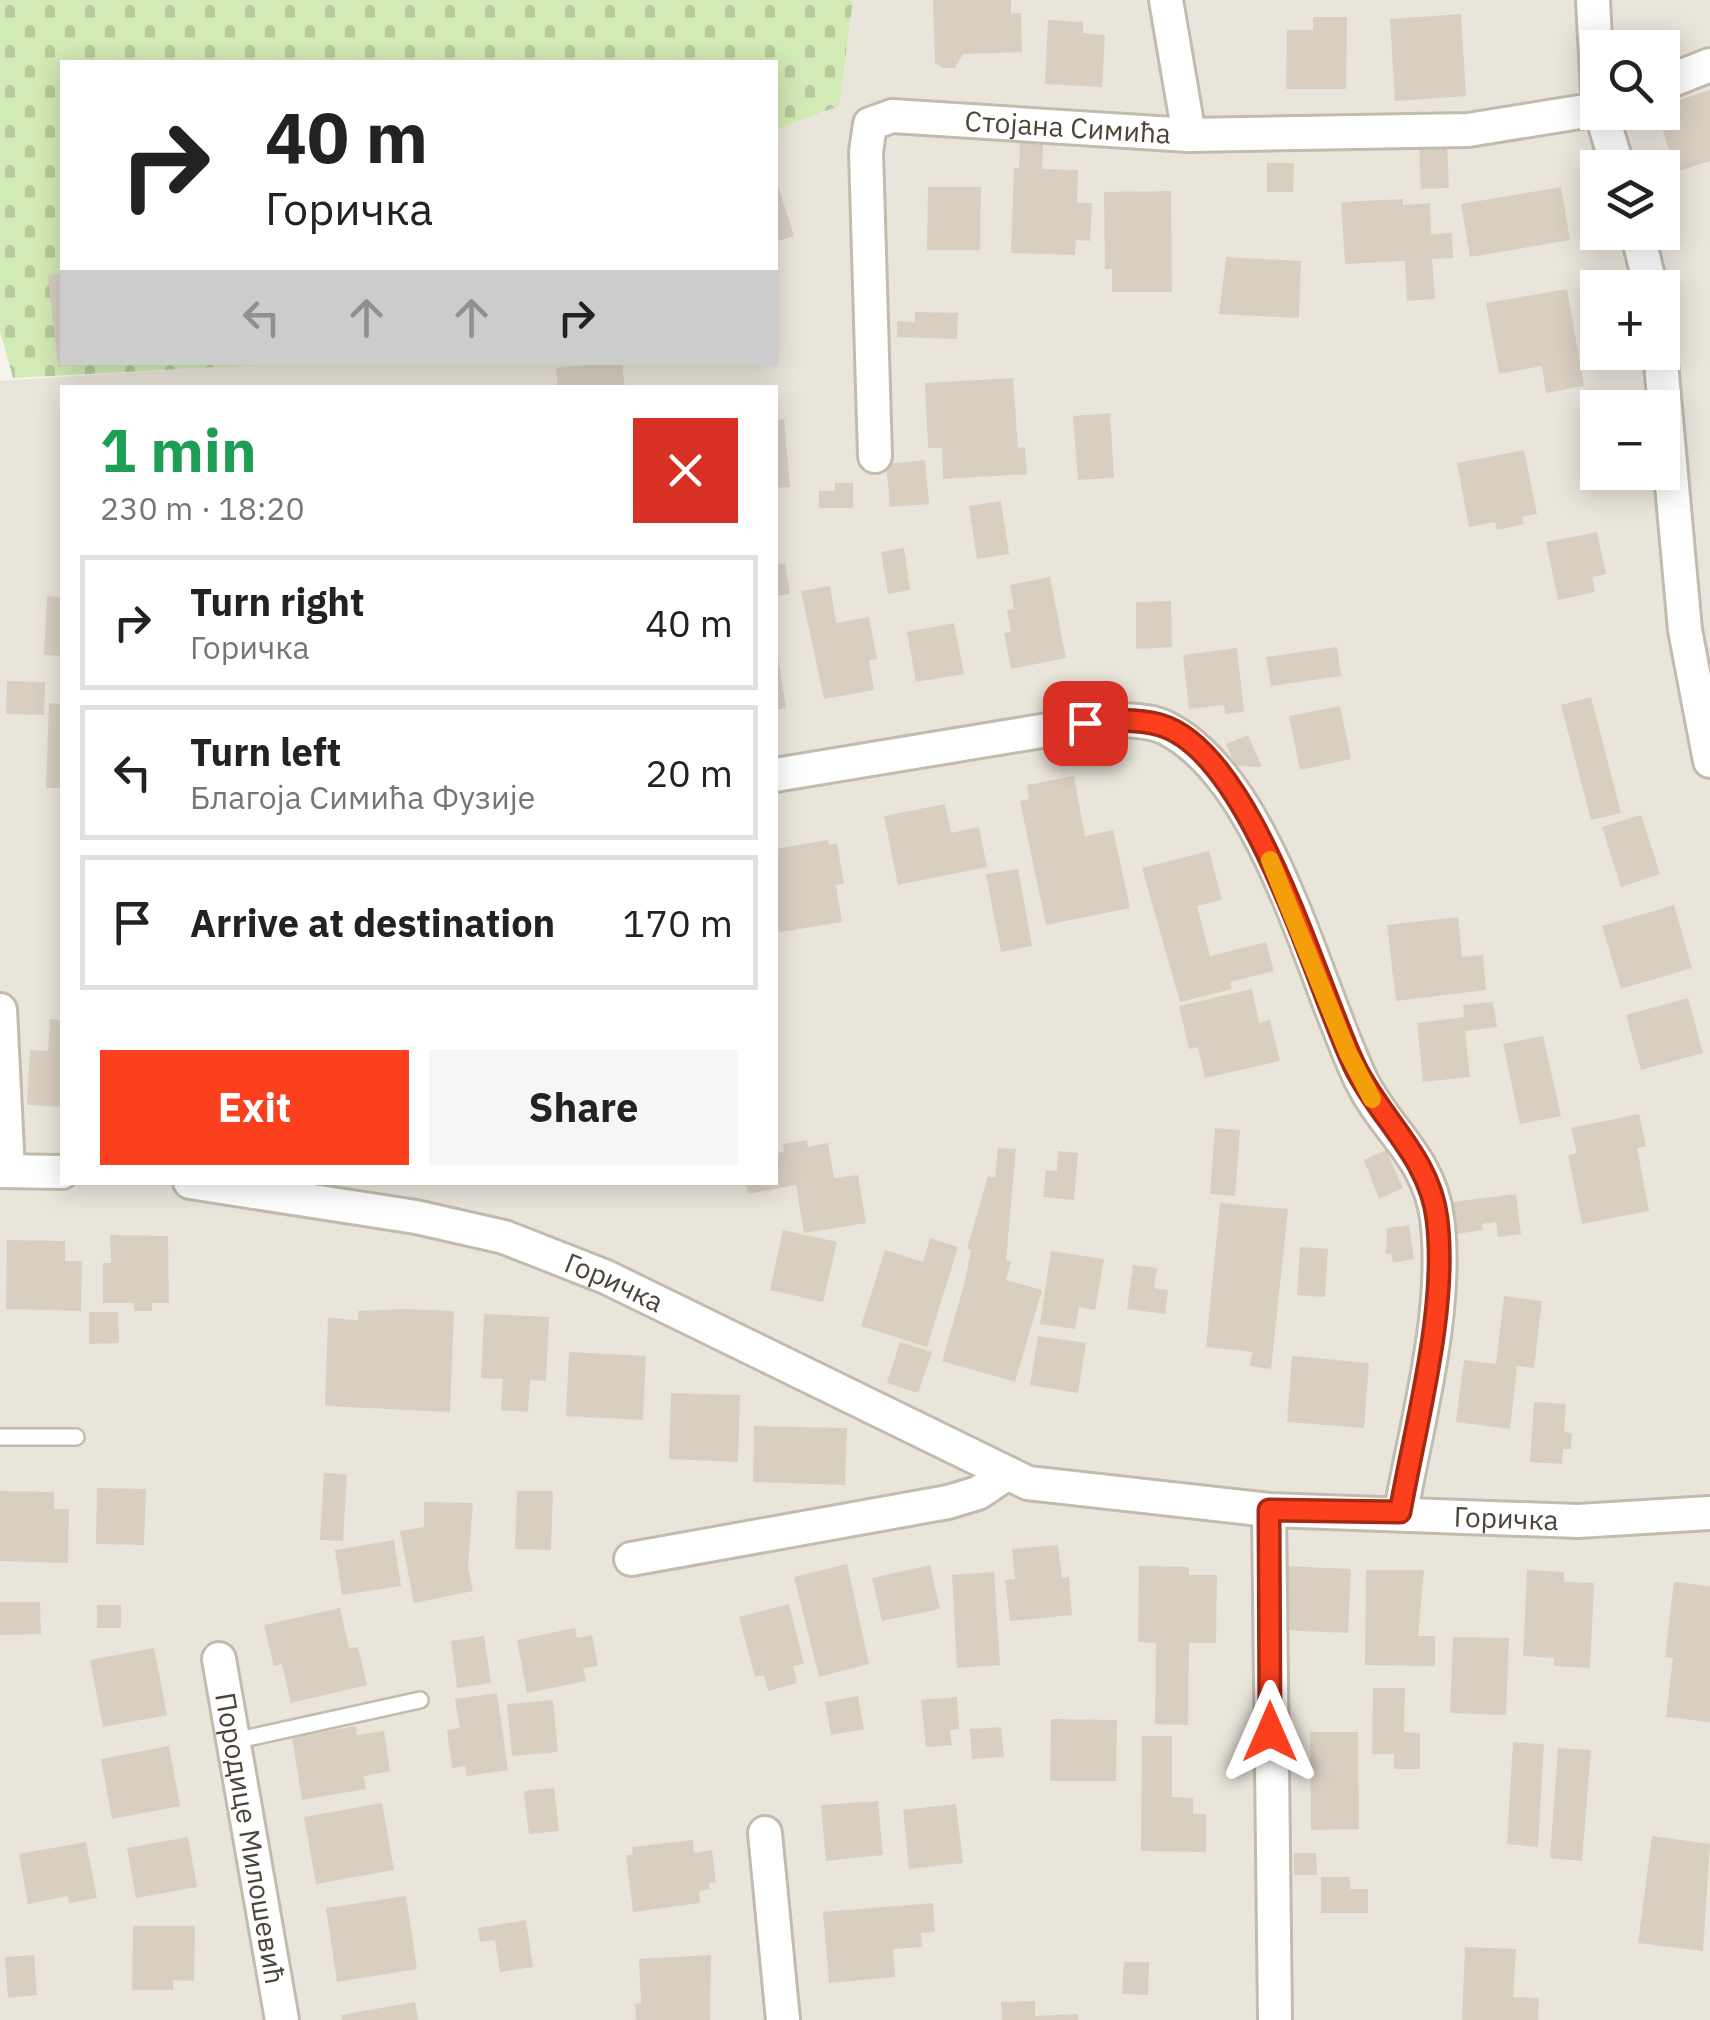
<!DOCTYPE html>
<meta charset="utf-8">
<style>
body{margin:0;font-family:"IBM Plex Sans",sans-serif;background:#f6f6f6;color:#222;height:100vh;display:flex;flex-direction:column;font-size:38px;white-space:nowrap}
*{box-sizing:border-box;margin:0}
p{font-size:32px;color:#767676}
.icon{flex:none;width:55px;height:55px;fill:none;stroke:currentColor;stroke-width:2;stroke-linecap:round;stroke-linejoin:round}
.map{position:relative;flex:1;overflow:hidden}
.side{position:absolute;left:60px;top:385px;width:718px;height:800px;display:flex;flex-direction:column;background:#fff;border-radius:0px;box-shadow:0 5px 25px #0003}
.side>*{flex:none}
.top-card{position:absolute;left:60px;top:60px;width:718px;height:305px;border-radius:0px;box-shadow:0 5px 25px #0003;background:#fff;color:#222;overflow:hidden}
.buttons{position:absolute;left:1580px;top:30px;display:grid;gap:20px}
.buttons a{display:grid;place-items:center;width:100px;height:100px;border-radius:0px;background:#fff;box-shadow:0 5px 25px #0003;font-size:50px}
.pin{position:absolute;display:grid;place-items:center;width:85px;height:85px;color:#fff;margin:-42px;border-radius:20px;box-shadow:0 5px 15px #0006}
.me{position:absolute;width:110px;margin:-55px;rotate:0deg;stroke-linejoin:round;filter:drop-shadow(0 0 8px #0008)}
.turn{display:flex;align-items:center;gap:35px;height:210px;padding:0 40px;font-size:45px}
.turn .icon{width:130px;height:130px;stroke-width:2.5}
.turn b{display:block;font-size:70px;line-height:85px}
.lanes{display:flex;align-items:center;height:95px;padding:0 40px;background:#0003;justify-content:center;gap:50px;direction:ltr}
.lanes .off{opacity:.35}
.round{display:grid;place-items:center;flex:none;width:105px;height:105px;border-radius:0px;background:#f6f6f6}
.summary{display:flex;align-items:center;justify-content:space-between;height:170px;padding:0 40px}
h1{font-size:60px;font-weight:700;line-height:75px;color:#1e9e55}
.primary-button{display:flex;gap:20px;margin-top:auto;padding:20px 40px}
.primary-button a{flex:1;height:115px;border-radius:0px;background:#fc3f1d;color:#fff;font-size:40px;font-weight:700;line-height:115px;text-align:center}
.primary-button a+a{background:#f6f6f6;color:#222}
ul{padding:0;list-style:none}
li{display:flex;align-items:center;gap:30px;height:135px;margin:0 20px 15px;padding:0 20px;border:5px solid #e0e0e0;border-radius:0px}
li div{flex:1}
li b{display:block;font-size:38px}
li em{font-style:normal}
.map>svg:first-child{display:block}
.residential{fill:#eae5da;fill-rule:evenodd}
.cemetery{fill:url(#cemetery-stones)}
.building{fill:#d8cfc1}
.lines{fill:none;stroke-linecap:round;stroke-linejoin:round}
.service-casing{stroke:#c2bbae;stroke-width:20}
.minor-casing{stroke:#c2bbae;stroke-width:38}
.service{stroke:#fff;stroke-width:15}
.minor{stroke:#fff;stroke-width:32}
.route-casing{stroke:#a42913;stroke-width:25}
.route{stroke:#fc3f1d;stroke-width:18}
.slow{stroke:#f59e0b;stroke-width:18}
.labels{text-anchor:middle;stroke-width:10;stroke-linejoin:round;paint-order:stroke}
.street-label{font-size:28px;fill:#4b4439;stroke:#fff}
</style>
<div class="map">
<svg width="1710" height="2020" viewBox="0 0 1710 2020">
<defs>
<pattern id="cemetery-stones" width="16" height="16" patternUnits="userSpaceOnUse" patternTransform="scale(2.5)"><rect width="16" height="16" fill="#d2eab5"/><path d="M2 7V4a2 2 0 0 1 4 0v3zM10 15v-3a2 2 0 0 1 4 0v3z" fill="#b6ca9c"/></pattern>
</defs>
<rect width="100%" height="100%" fill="#f6f3ec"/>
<path class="residential" d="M853,0H1710V2020H0V381L293,362H775V130L839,106ZM1598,48H1662V112H1598ZM1598,168H1662V232H1598ZM1598,288H1662V352H1598ZM62,388H775V1182H62ZM1598,408H1662V472H1598Z"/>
<polygon class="cemetery" points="0,0 853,0 839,106 775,130 775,62 62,62 62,362 293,363 13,378 0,331"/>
<g class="building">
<polygon points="933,0 1011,0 1011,14 1021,13 1022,52 963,54 955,68 943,68 935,63"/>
<polygon points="1461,14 1466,96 1395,101 1390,19"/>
<polygon points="1313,17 1347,17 1346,89 1286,89 1287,30 1313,30"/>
<polygon points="1048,20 1083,22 1083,33 1105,35 1102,87 1045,84"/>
<polygon points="1710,90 1710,161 1676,172 1658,115 1681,107 1679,100"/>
<polygon points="1020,141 1043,142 1042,169 1078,170 1077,203 1092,203 1090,241 1076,240 1075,255 1011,253 1014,168 1019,168"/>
<polygon points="1447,146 1449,188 1421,189 1419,147"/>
<polygon points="1267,163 1294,163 1293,192 1267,192"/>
<polygon points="778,186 794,236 775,242 775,187"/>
<polygon points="928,187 981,187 980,250 927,250"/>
<polygon points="1561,187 1570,240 1470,257 1461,204"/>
<polygon points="1171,191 1172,292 1112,292 1112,269 1105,269 1104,192"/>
<polygon points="1403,199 1403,205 1430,203 1431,234 1452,233 1453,258 1432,259 1435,299 1407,301 1405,261 1345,264 1341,202"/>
<polygon points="1226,257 1301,261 1299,318 1219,314"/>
<polygon points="62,273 62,362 74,365 58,367 48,275"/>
<polygon points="1567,289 1584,386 1546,393 1542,366 1499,374 1486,303"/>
<polygon points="915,312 958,313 957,339 897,337 897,321 915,322"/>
<polygon points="622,362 625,388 558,388 556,368"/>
<polygon points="1013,378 1018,448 1025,447 1027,474 943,479 942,448 928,448 925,383"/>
<polygon points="1110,413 1114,478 1078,480 1073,416"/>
<polygon points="784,419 790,487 775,488 775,420"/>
<polygon points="1524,450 1537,514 1522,517 1524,524 1497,530 1495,522 1469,527 1457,463"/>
<polygon points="925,460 929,504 890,507 886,464"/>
<polygon points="835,483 853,483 853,508 819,508 819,491 835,491"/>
<polygon points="1001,501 1009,554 977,559 969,506"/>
<polygon points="1597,532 1606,574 1592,577 1595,592 1558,600 1546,542"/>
<polygon points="904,548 910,590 888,594 881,552"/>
<polygon points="785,563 790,594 775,596 775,565"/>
<polygon points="1050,577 1066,658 1011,669 1004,633 1011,632 1007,610 1014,609 1010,585"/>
<polygon points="830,586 836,623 869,617 877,659 869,660 874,690 824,699 801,591"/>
<polygon points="47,596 62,597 62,656 44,655"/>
<polygon points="1171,601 1172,647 1136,649 1136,602"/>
<polygon points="954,623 964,674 916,682 907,632"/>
<polygon points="1337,647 1341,676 1271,686 1266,657"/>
<polygon points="1237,648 1244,712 1225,714 1224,705 1189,709 1183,655"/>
<polygon points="777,651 786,708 775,710 775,652"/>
<polygon points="7,681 45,682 44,715 6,714"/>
<polygon points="1591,697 1621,813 1591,820 1561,705"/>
<polygon points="49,703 62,704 62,788 46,788"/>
<polygon points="1340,706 1351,759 1300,770 1289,716"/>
<polygon points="1248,735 1262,767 1236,766 1226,744"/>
<polygon points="1074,776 1085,836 1113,830 1130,908 1046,925 1020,801 1029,799 1027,785"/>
<polygon points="945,804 951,833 979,827 987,867 898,885 884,816"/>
<polygon points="1641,815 1660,874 1621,887 1602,827"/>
<polygon points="828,840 829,845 837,843 844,884 836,885 842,922 775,933 775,849"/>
<polygon points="1209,851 1222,900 1197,906 1210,956 1266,942 1274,971 1230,982 1232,989 1180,1002 1142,868"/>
<polygon points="1018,869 1032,946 1001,952 986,874"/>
<polygon points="1674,905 1692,968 1621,989 1602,926"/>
<polygon points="1458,917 1462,957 1483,955 1486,990 1396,1001 1387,925"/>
<polygon points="1252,989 1259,1023 1270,1020 1280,1061 1205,1078 1198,1047 1189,1049 1179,1006"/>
<polygon points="1688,998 1703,1053 1641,1070 1626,1015"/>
<polygon points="1493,1002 1497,1027 1465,1031 1470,1077 1423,1082 1417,1023 1464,1017 1463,1005"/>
<polygon points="50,1019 62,1020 62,1107 27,1105 30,1050 48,1051"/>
<polygon points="1543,1036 1561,1116 1520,1124 1503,1044"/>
<polygon points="1639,1114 1646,1146 1637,1148 1649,1211 1582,1224 1568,1155 1577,1153 1571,1128"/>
<polygon points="1215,1128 1240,1130 1235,1196 1210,1194"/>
<polygon points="807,1140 808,1147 828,1143 834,1178 858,1175 866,1223 804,1233 796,1185 748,1194 746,1182 775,1182 775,1153 784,1152 783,1144"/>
<polygon points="998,1148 1016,1149 1006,1260 1011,1262 1006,1280 1042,1290 1015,1382 942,1361 964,1285 971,1250 967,1249 988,1176 995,1178"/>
<polygon points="1386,1150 1403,1188 1379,1199 1364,1160"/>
<polygon points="1058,1151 1078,1153 1074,1200 1043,1197 1046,1170 1057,1171"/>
<polygon points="1516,1194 1521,1234 1498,1237 1496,1222 1482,1224 1483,1230 1456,1234 1452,1202"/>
<polygon points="1220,1203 1288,1209 1271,1369 1250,1366 1252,1352 1206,1347"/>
<polygon points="1409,1225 1414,1259 1393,1263 1391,1253 1386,1254 1387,1228"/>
<polygon points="783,1230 837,1242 823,1302 770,1290"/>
<polygon points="110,1235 168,1236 169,1303 152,1303 152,1311 134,1311 134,1303 103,1303 103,1263 111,1263"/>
<polygon points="930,1238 958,1247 927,1347 861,1326 885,1250 923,1262"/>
<polygon points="7,1240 65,1241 65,1261 82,1261 81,1311 6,1309"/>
<polygon points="1300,1247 1328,1249 1325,1297 1297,1295"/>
<polygon points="1051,1251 1104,1259 1095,1310 1079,1307 1075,1329 1040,1324"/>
<polygon points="1133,1265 1157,1268 1154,1288 1168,1290 1165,1314 1127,1309"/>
<polygon points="1504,1296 1542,1301 1534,1368 1517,1366 1510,1429 1456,1422 1464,1360 1496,1364"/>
<polygon points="405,1309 454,1311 450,1412 325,1406 328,1318 358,1320 358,1311"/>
<polygon points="89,1312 118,1312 119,1343 89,1344"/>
<polygon points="484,1314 549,1317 546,1381 530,1380 528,1412 501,1410 503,1379 481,1378"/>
<polygon points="1038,1336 1086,1343 1078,1393 1030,1385"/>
<polygon points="900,1342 932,1352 918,1393 887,1383"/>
<polygon points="569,1352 646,1356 643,1420 566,1416"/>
<polygon points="1292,1356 1369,1363 1364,1428 1287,1422"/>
<polygon points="671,1393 740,1395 738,1462 669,1459"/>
<polygon points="1534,1402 1566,1404 1564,1432 1572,1433 1571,1449 1563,1449 1562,1464 1530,1462"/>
<polygon points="754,1426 847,1428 845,1485 753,1482"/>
<polygon points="324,1473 347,1474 343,1541 320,1540"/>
<polygon points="97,1488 146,1489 144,1545 96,1544"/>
<polygon points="0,1491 54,1492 54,1509 69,1509 68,1563 0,1561"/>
<polygon points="517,1491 553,1491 551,1550 515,1549"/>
<polygon points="424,1502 473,1503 468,1567 473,1591 414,1603 400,1531 424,1527"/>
<polygon points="394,1540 401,1586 342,1595 335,1550"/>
<polygon points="1058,1545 1062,1578 1069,1577 1072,1615 1010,1621 1005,1580 1015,1579 1012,1549"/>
<polygon points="847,1564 869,1664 819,1677 794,1577"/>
<polygon points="930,1565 940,1609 882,1621 872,1578"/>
<polygon points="1139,1566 1189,1567 1189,1575 1217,1575 1216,1643 1189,1643 1188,1725 1155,1724 1156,1643 1138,1642"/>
<polygon points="1283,1566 1351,1569 1348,1633 1280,1630"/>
<polygon points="1366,1570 1424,1570 1418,1636 1435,1636 1435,1666 1365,1665"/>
<polygon points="1527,1570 1564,1572 1564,1582 1594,1583 1590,1668 1554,1666 1554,1658 1523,1656"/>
<polygon points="994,1572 1000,1665 957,1668 952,1575"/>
<polygon points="1674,1582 1710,1586 1710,1722 1666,1717 1673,1658 1665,1657"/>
<polygon points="0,1602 40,1602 41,1634 0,1635"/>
<polygon points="789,1604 804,1664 793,1666 797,1683 768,1691 764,1675 755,1677 739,1617"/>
<rect x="97" y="1605" width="24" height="23"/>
<polygon points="340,1608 349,1648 358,1647 367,1685 291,1703 282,1664 274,1666 264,1625"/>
<polygon points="575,1628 577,1638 592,1635 598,1666 583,1668 586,1681 527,1693 517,1640"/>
<polygon points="484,1636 491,1683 457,1688 451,1641"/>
<polygon points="1453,1637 1509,1638 1506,1715 1450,1713"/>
<polygon points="154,1648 167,1715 103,1727 90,1660"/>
<polygon points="1373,1688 1405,1688 1404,1732 1420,1733 1420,1769 1394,1769 1394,1754 1372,1754"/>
<polygon points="497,1693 508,1770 467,1776 465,1766 452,1768 447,1730 460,1728 455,1699"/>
<polygon points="858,1696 864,1729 831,1735 825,1702"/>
<polygon points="957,1697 959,1729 950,1730 952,1745 926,1747 921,1700"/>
<polygon points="553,1700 558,1752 512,1756 507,1704"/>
<polygon points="1051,1719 1117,1720 1116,1781 1050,1781"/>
<polygon points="356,1726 357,1735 384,1731 390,1771 364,1776 366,1789 302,1800 292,1737"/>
<polygon points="1001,1727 1004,1757 972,1759 970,1729"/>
<polygon points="1310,1732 1358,1732 1359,1829 1311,1830"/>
<polygon points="1142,1736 1172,1736 1172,1797 1193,1798 1193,1814 1206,1814 1206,1852 1141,1851"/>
<polygon points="1513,1742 1544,1744 1538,1847 1507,1844"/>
<polygon points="169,1746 180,1806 112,1819 101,1759"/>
<polygon points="1558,1748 1591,1750 1582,1861 1550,1858"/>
<polygon points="554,1788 559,1831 529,1834 524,1791"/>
<polygon points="878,1801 883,1855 826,1861 821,1805"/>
<polygon points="382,1803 394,1870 316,1884 304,1817"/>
<polygon points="956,1804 963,1863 909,1869 903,1810"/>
<polygon points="1652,1836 1710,1844 1703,1951 1638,1943"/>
<polygon points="188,1837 197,1887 136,1898 127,1848"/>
<polygon points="693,1840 694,1853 712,1850 716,1882 709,1883 710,1889 699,1891 700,1903 633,1912 626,1855 633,1855 632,1847"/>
<polygon points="86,1842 97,1898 69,1903 68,1896 28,1904 19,1854"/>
<polygon points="1294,1853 1316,1853 1317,1875 1294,1875"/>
<polygon points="1321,1877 1350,1877 1350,1889 1368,1889 1368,1913 1321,1913"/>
<polygon points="406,1896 417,1969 337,1982 326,1908"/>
<polygon points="933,1903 935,1932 921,1933 922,1947 893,1949 895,1977 829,1983 823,1912"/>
<polygon points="526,1920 533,1967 500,1972 495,1940 480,1942 478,1928"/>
<polygon points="133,1926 195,1926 194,1981 173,1980 173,1990 132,1990"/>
<polygon points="1465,1947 1516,1949 1513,1997 1539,1998 1538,2020 1462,2020"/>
<polygon points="34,1955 37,1995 8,1998 5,1957"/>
<polygon points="711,1955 710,2020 636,2020 635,2004 641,2003 639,1959"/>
<polygon points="1124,1962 1149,1962 1148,1995 1122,1994"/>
<polygon points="1035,2001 1035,2016 1078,2014 1078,2020 1002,2020 1001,2002"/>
<polygon points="415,2002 418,2020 342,2020 341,2015"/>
</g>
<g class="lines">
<defs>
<g id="service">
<polyline points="0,1437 76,1437"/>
<polyline points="234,1741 420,1700"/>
</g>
<g id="minor">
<polyline points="1166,0 1189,135"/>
<polyline points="1593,0 1598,94"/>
<polyline points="1662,84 1710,65"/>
<polyline points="1601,112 1618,168"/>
<polyline points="1637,232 1651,288"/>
<polyline points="1660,352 1685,630 1710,761"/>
<path id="s1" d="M875,456L866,152L870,124L892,116L1189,135L1468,130L1598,109"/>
<path d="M775,775L1114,719C1130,721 1151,720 1166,728C1267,779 1314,982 1361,1080C1386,1131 1429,1157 1437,1218C1449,1308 1417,1422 1401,1511"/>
<polyline points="0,1010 8,1170"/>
<polyline points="0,1171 62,1172"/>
<path id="s2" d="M190,1182L416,1217L504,1237L606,1277L1028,1483L1269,1510L1578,1521L1710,1513"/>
<polyline points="1269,1510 1275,2020"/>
<polyline points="631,1559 948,1502 978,1493 1005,1475"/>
<path id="s3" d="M219,1659L282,2020"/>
<polyline points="765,1833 783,2020"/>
</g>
</defs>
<use href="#service" class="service-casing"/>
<use href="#minor" class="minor-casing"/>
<use href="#service" class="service"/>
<use href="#minor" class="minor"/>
</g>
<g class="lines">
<defs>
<path id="route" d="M1085,723C1109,720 1136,718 1160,725C1253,752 1316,986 1355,1067C1381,1120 1430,1158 1437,1219C1448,1309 1416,1422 1400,1512L1269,1510L1270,1732"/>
</defs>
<use href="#route" class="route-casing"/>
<use href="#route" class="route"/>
<polyline class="slow" points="1270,860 1348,1053 1372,1099"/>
</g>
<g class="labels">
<g class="street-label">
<text dy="10" stroke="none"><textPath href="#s1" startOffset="532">Стојана Симића</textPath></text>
<text dy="10" stroke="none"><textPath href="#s2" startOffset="438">Горичка</textPath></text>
<text dy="10" stroke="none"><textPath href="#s2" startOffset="1378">Горичка</textPath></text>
<text dy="10" stroke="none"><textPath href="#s3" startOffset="182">Породице Милошевић</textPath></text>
</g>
</g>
</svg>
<div class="buttons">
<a><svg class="icon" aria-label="search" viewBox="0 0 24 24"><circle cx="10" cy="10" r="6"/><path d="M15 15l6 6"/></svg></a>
<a><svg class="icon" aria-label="layers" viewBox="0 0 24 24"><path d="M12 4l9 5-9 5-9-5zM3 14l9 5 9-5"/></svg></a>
<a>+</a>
<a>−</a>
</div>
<div class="pin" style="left:1085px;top:723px;background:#d93025"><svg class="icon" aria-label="arrive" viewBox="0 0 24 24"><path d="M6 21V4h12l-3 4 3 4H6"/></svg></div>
<svg class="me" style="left:1270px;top:1732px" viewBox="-20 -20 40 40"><path d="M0-17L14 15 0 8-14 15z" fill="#fc3f1d" stroke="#fff" stroke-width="4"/></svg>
<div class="top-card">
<div class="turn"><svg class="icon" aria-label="right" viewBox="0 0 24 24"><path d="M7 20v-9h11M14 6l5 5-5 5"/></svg><div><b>40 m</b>Горичка</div></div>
<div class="lanes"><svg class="icon off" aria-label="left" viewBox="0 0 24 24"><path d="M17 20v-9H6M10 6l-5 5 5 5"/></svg><svg class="icon off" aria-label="ahead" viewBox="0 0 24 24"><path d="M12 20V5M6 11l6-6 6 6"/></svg><svg class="icon off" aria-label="ahead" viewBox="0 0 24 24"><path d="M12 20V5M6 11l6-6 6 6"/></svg><svg class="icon" aria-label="right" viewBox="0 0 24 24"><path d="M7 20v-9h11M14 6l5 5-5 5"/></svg></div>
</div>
<section class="side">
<div class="summary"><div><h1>1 min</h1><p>230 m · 18:20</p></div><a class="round" style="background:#d93025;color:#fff"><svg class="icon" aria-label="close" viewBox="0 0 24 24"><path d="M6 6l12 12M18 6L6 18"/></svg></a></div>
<ul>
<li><svg class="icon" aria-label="right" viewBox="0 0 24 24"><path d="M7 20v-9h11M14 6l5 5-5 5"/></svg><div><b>Turn right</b><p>Горичка</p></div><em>40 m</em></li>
<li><svg class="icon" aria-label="left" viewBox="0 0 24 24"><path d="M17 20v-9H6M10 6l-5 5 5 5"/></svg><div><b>Turn left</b><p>Благоја Симића Фузије</p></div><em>20 m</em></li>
<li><svg class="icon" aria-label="arrive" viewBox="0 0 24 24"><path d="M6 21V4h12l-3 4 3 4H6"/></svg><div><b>Arrive at destination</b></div><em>170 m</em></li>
</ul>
<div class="primary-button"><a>Exit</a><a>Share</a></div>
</section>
</div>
